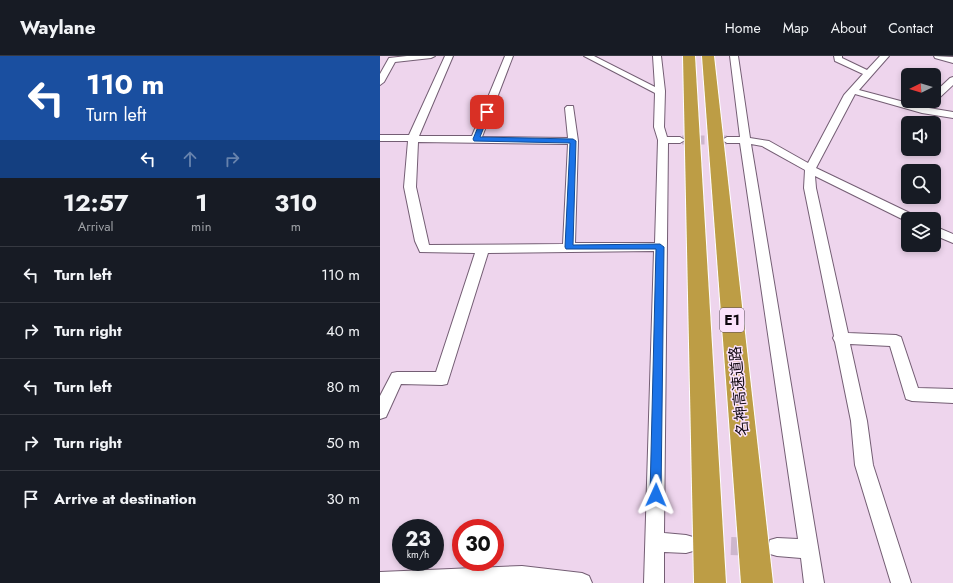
<!DOCTYPE html>
<meta charset="utf-8">
<style>
body{margin:0;font-family:Jost,"Noto Sans JP",sans-serif;background:#242831;color:#f1f3f6;height:100vh;display:flex;flex-direction:column;font-size:15px;white-space:nowrap}
*{box-sizing:border-box;margin:0}
p{font-size:13px;color:#9ea1a6}
.icon{flex:none;width:22px;height:22px;fill:none;stroke:currentColor;stroke-width:2;stroke-linecap:round;stroke-linejoin:round}
.map{position:relative;flex:1;overflow:hidden}
.drawer{display:flex;flex-direction:column;background:#171b24;width:380px}
.drawer>*{flex:none}
.guide{background:#1a4fa0;color:#fff;overflow:hidden}
.needle{width:26px;rotate:265deg}
.buttons{position:absolute;left:521px;top:12px;display:grid;gap:8px}
.buttons a{display:grid;place-items:center;width:40px;height:40px;border-radius:6px;background:#171b24;box-shadow:0 2px 6px #0003;font-size:20px}
.speed{position:absolute;left:12px;top:463px;display:flex;gap:8px;font-size:20px;font-weight:700;text-align:center}
.speed>*{display:grid;place-content:center;width:52px;height:52px;border-radius:50%;background:#171b24;box-shadow:0 2px 6px #0003;line-height:1}
.speed small{font-size:10px;font-weight:400}
.speed .limit{border:6px solid #d22;background:#fff;color:#111}
.pin{position:absolute;display:grid;place-items:center;width:34px;height:34px;color:#fff;margin:-17px;border-radius:8px;box-shadow:0 2px 6px #0006}
.me{position:absolute;width:44px;margin:-22px;rotate:1deg;stroke-linejoin:round;filter:drop-shadow(0 0 3px #0008)}
.turn{display:flex;align-items:center;gap:14px;height:84px;padding:0 20px;font-size:18px}
.turn .icon{width:52px;height:52px;stroke-width:2.5}
.turn b{display:block;font-size:28px;line-height:34px}
.lanes{display:flex;align-items:center;height:38px;padding:0 20px;background:#0003;justify-content:center;gap:20px;direction:ltr}
.lanes .off{opacity:.35}
.eta{display:flex;justify-content:space-evenly;align-items:center;height:68px;text-align:center}
.eta b{font-size:24px;font-weight:700;line-height:28px}
ul{padding:0;list-style:none}
li{display:flex;align-items:center;gap:12px;height:56px;padding:0 20px;border-top:1px solid #363941}
li div{flex:1}
li b{display:block;font-size:15px}
li em{font-style:normal}
header{display:flex;align-items:center;gap:24px;box-sizing:border-box;height:56px;padding:0 20px;background:#171b24;border-bottom:1px solid #363941}
header strong{font-size:19px}
nav{display:flex;gap:22px;margin-inline-start:auto;font-size:14px}
main{display:flex;flex:1;min-height:0}
.map>svg:first-child{display:block}
.lines{fill:none;stroke-linecap:round;stroke-linejoin:round}
.minor-tunnel-far1{stroke:#cdb6cc;stroke-width:9;stroke-dasharray:9 4.5;stroke-linecap:butt}
.minor-tunnel{stroke:#cdb6cc;stroke-width:18;stroke-dasharray:18 9;stroke-linecap:butt}
.minor-casing{stroke:#745e74;stroke-width:2}
.motorway-casing{stroke:#fff;stroke-width:2}
.minor{fill:#fff;fill-rule:evenodd}
.motorway{fill:#bd9d45;fill-rule:evenodd}
.route{fill:#1a73e8;stroke:#114b97}
.labels{text-anchor:middle;stroke-width:3;stroke-linejoin:round;paint-order:stroke}
.shield{fill:#fbe2fb;stroke:#564956;stroke-width:1}
.shield-label{font-size:14px;font-weight:bold;fill:#100810}
.street-label{font-size:15px;fill:#100810;stroke:#fbe2fb}
</style>
<header>
<strong>Waylane</strong>
<nav><a>Home</a><a>Map</a><a>About</a><a>Contact</a></nav>
</header>
<main>
<section class="drawer">
<div class="guide">
<div class="turn"><svg class="icon" aria-label="left" viewBox="0 0 24 24"><path d="M17 20v-9H6M10 6l-5 5 5 5"/></svg><div><b>110 m</b>Turn left</div></div>
<div class="lanes"><svg class="icon" aria-label="left" viewBox="0 0 24 24"><path d="M17 20v-9H6M10 6l-5 5 5 5"/></svg><svg class="icon off" aria-label="ahead" viewBox="0 0 24 24"><path d="M12 20V5M6 11l6-6 6 6"/></svg><svg class="icon off" aria-label="right" viewBox="0 0 24 24"><path d="M7 20v-9h11M14 6l5 5-5 5"/></svg></div>
</div>
<div class="eta">
<div><b>12:57</b><p>Arrival</p></div>
<div><b>1</b><p>min</p></div>
<div><b>310</b><p>m</p></div>
</div>
<ul>
<li><svg class="icon" aria-label="left" viewBox="0 0 24 24"><path d="M17 20v-9H6M10 6l-5 5 5 5"/></svg><div><b>Turn left</b></div><em>110 m</em></li>
<li><svg class="icon" aria-label="right" viewBox="0 0 24 24"><path d="M7 20v-9h11M14 6l5 5-5 5"/></svg><div><b>Turn right</b></div><em>40 m</em></li>
<li><svg class="icon" aria-label="left" viewBox="0 0 24 24"><path d="M17 20v-9H6M10 6l-5 5 5 5"/></svg><div><b>Turn left</b></div><em>80 m</em></li>
<li><svg class="icon" aria-label="right" viewBox="0 0 24 24"><path d="M7 20v-9h11M14 6l5 5-5 5"/></svg><div><b>Turn right</b></div><em>50 m</em></li>
<li><svg class="icon" aria-label="arrive" viewBox="0 0 24 24"><path d="M6 21V4h12l-3 4 3 4H6"/></svg><div><b>Arrive at destination</b></div><em>30 m</em></li>
</ul>
</section>
<div class="map">
<svg width="573" height="527" viewBox="0 0 573 527">
<rect width="100%" height="100%" fill="#eed5ed"/>
<g class="lines">
<polyline class="minor-tunnel-far1" points="302,84 347,84"/>
<polyline class="minor-tunnel" points="324,489 377,491"/>
<defs>
<g id="minor">
<polygon points="27,0 55,0 51,2 15,6 4,26 0,29 0,18 9,2"/>
<path d="M65,0H73L39,80H92L125,0H133L102,81L188,82L185,52L187,50H193L198,85L195,187H275L278,84L274,71L275,37L204,0H214L275,31L273,0H281L285,35L284,71L287,81H300L305,84L300,87H288L284,477L306,479L313,481L315,488L313,495L306,497L284,496V527H264L274,195L108,197L67,328L62,329L21,328L6,361L0,363V340L12,317L17,316H56L95,197L40,196L35,185L24,131L28,85H0V79H29ZM38,86L188,88L183,188L49,189L36,131Z"/>
<polygon points="350,0 358,0 370,82 389,85 428,107 464,39 483,18 455,5 454,0 462,0 462,2 487,14 500,0 509,0 479,34 543,51 573,56 573,62 542,57 475,38 436,112 536,160 538,163 528,163 528,166 435,120 436,132 468,277 516,279 521,281 538,332 573,333 573,347 532,345 526,343 510,290 470,288 487,365 493,409 531,527 511,527 475,409 471,365 455,286 453,282 454,280 424,132 425,114 382,90 371,88 444,527 424,527 421,502 397,500 390,498 388,491 390,484 397,482 418,483 360,87 347,87 342,84 347,81 360,81"/>
<polygon points="554,0 573,1 573,7 555,2"/>
<polygon points="573,21 573,29 557,44 554,45 554,37 570,22"/>
<polygon points="554,170 573,178 573,187 554,179"/>
<polygon points="142,510 202,517 209,520 212,527 0,527 0,516"/>
</g>
<g id="motorway">
<polygon points="303,0 315,0 346,527 314,527"/>
<polygon points="322,0 334,0 393,527 361,527"/>
</g>
</defs>
<use href="#minor" class="minor-casing"/>
<use href="#motorway" class="motorway-casing"/>
<use href="#minor" class="minor"/>
<use href="#motorway" class="motorway"/>
</g>
<polygon class="route" points="105,54 110,56 100,81 193,83 196,85 193,189 280,188 284,191 281,439 280,443 276,445 272,443 270,439 276,193 186,193 185,191 190,87 94,85 93,83"/>
<g class="labels">
<rect class="shield" x="340" y="252" width="24" height="24" rx="3"/>
<g class="shield-label">
<text x="352" y="269">E1</text>
</g>
<g class="street-label">
<text transform="translate(359 335) rotate(-95)" y="5">名神高速道路</text>
</g>
</g>
</svg>
<div class="buttons">
<a><svg class="needle" viewBox="-14 -14 28 28"><path d="M0-13l5 13h-10z" fill="#e53935"/><path d="M0 13l5-13h-10z" fill="#9ea1a6"/></svg></a>
<a><svg class="icon" aria-label="sound" viewBox="0 0 24 24"><path d="M4 9h4l5-4v14l-5-4H4zM17 9q2 3 0 6"/></svg></a>
<a><svg class="icon" aria-label="search" viewBox="0 0 24 24"><circle cx="10" cy="10" r="6"/><path d="M15 15l6 6"/></svg></a>
<a><svg class="icon" aria-label="layers" viewBox="0 0 24 24"><path d="M12 4l9 5-9 5-9-5zM3 14l9 5 9-5"/></svg></a>
</div>
<div class="speed"><div>23<small>km/h</small></div><div class="limit">30</div></div>
<div class="pin" style="left:107px;top:56px;background:#d93025"><svg class="icon" aria-label="arrive" viewBox="0 0 24 24"><path d="M6 21V4h12l-3 4 3 4H6"/></svg></div>
<svg class="me" style="left:276px;top:439px" viewBox="-20 -20 40 40"><path d="M0-17L14 15 0 8-14 15z" fill="#1a73e8" stroke="#fff" stroke-width="4"/></svg>
</div>
</main>
